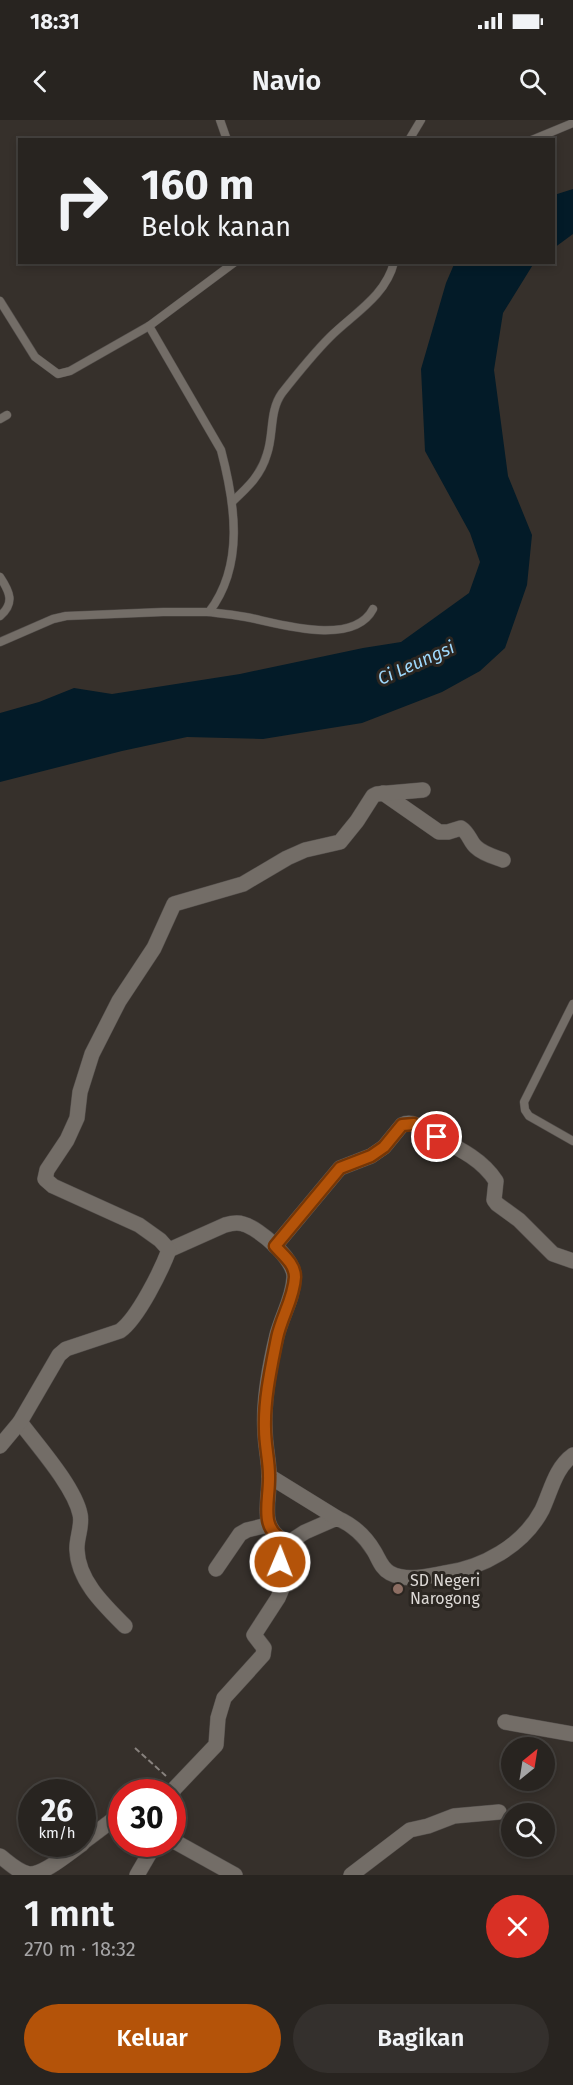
<!DOCTYPE html>
<html lang="id">
<meta charset="utf-8">
<style>
body{margin:0;font-family:"Fira Sans",sans-serif;background:#34302d;color:#f1f3f6;height:100vh;display:flex;flex-direction:column;font-size:22px;white-space:nowrap}
*{box-sizing:border-box;margin:0}
p{font-size:20px;color:#a5a4a5}
.icon{flex:none;width:33px;height:33px;fill:none;stroke:currentColor;stroke-width:2;stroke-linecap:round;stroke-linejoin:round}
.map{position:relative;height:1755px;overflow:hidden}
.details{display:flex;flex-direction:column;background:#282420;flex:1}
.details>*{flex:none}
.top-card{position:absolute;left:18px;top:18px;width:537px;height:126px;border-radius:0px;box-shadow:0 3px 9px #0003,0 0 0 2px #44413e;background:#282420;color:#f1f3f6;overflow:hidden}
.needle{width:39px;rotate:30deg}
.buttons{position:absolute;left:501px;top:1617px;display:grid;gap:12px}
.buttons a{display:grid;place-items:center;width:54px;height:54px;border-radius:50%;background:#282420;box-shadow:0 3px 9px #0003,0 0 0 2px #44413e;font-size:30px}
.speed{position:absolute;left:18px;top:1659px;display:flex;gap:12px;font-size:30px;font-weight:700;text-align:center}
.speed>*{display:grid;place-content:center;width:78px;height:78px;border-radius:50%;background:#282420;box-shadow:0 3px 9px #0003,0 0 0 2px #44413e;line-height:1}
.speed small{font-size:15px;font-weight:400}
.speed .limit{border:9px solid #d22;background:#fff;color:#111}
.pin{position:absolute;display:grid;place-items:center;width:51px;height:51px;color:#fff;margin:-26px;border:3px solid #fff;border-radius:50%;box-shadow:0 2px 6px #0007}
.me{position:absolute;width:66px;margin:-33px;rotate:1deg;stroke-linejoin:round;filter:drop-shadow(0 0 4px #0008)}
.turn{display:flex;align-items:center;gap:21px;height:126px;padding:0 24px;font-size:27px}
.turn .icon{width:78px;height:78px;stroke-width:2.5}
.turn b{display:block;font-size:42px;line-height:51px}
.round{display:grid;place-items:center;flex:none;width:63px;height:63px;border-radius:32px;background:#34302d}
.headline{display:flex;align-items:center;justify-content:space-between;height:102px;padding:0 24px}
h1{font-size:36px;font-weight:600;line-height:45px}
.cta{display:flex;gap:12px;margin-top:auto;padding:12px 24px}
.cta a{flex:1;height:69px;border-radius:36px;background:#b45309;color:#fff;font-size:24px;font-weight:600;line-height:69px;text-align:center}
.cta a+a{background:#34302d;color:#f1f3f6}
.status{display:flex;justify-content:space-between;align-items:center;height:42px;padding:0 30px;background:#282420;direction:ltr}
.status svg{height:16px;fill:currentColor}
header{display:flex;justify-content:space-between;align-items:center;height:78px;padding:0 24px;background:#282420;font-size:27px;font-weight:600}
.map>svg:first-child{display:block}
.water{fill:#031b28}
.lines{fill:none;stroke-linecap:round;stroke-linejoin:round}
.lane-casing{stroke:#534e4b;stroke-width:9}
.street-casing{stroke:#534e4b;stroke-width:16}
.path{stroke:#88827e;stroke-width:2;stroke-dasharray:6 3;stroke-linecap:butt}
.lane{stroke:#736d67;stroke-width:8}
.street{stroke:#736d67;stroke-width:15}
.route-casing{stroke:#753606;stroke-width:15}
.route{stroke:#b45309;stroke-width:10}
.education-dot{fill:#8d6e63;stroke:#2b2621;stroke-width:2}
.labels{text-anchor:middle;stroke-width:6;stroke-linejoin:round;paint-order:stroke}
.poi-label{font-size:16px;fill:#dedad7;stroke:#2b2621;text-anchor:start}
.water-label{font-size:18px;font-style:italic;fill:#9ed8fc;stroke:#2b2621}
</style>
<div class="status"><b>18:31</b><svg viewBox="0 0 49 12"><path d="M0 12V9h3v3zM5 12V6h3v6zM10 12V3h3v9zM15 12V0h3v12zM26 1h20v11H26zM47 4h2v5h-2z"/></svg></div>
<header><svg class="icon" aria-label="back" viewBox="0 0 24 24"><path d="M15 5l-7 7 7 7"/></svg>Navio<svg class="icon" aria-label="search" viewBox="0 0 24 24"><circle cx="10" cy="10" r="6"/><path d="M15 15l6 6"/></svg></header>
<div class="map">
<svg width="573" height="1755" viewBox="0 0 573 1755">
<rect width="100%" height="100%" fill="#36302b"/>
<g class="water">
<polygon points="573,69 573,114 554,128 554,75"/>
<polygon points="455,142 534,143 503,193 494,250 508,356 532,415 527,465 505,528 480,551 442,572 362,603 263,619 187,617 122,631 0,662 0,593 39,582 74,568 112,574 240,554 363,528 401,522 469,473 480,442 470,413 425,331 421,249 446,163"/>
</g>
<g class="lines">
<defs>
<g id="lane">
<polyline points="220,0 227,20"/>
<polyline points="409,20 421,0"/>
<polyline points="532,20 573,3"/>
<polyline points="0,181 35,237 58,254 70,251 149,206"/>
<polyline points="0,299 7,295"/>
<path d="M233,381C248,367 261,355 267,334C274,314 269,291 282,273C297,254 313,234 330,217C353,194 386,176 394,142"/>
<path d="M0,457C10,472 15,483 0,496"/>
<path d="M209,492C223,494 237,495 251,498C283,505 354,526 373,489"/>
<path d="M0,522L53,499L66,496L163,492H209C245,445 235,383 221,330L149,206L235,142"/>
<polyline points="573,884 524,982 525,990 529,996 573,1021"/>
</g>
<g id="street">
<path d="M383,673L439,712H448L461,708C469,713 470,722 476,727C483,734 495,737 503,740"/>
<path d="M275,1126L340,1048L371,1036L384,1027L402,1005C414,999 426,1011 436,1017C458,1028 482,1039 496,1061L494,1080L497,1084L519,1100L553,1134L573,1141"/>
<path d="M169,1130L225,1105C232,1103 237,1102 243,1104C259,1108 296,1140 294,1158C293,1178 282,1196 277,1215C270,1244 263,1279 265,1310C265,1325 269,1340 269,1355C270,1384 257,1408 288,1423L305,1412L337,1398C353,1405 365,1416 374,1431C379,1439 381,1448 390,1453C407,1462 427,1456 445,1453C482,1448 523,1426 542,1390C551,1371 555,1348 573,1335"/>
<path d="M20,1302C37,1325 74,1366 80,1394C83,1405 76,1419 77,1430C78,1461 105,1486 125,1506"/>
<path d="M0,1326L20,1302L59,1235L66,1229L120,1211C138,1198 161,1151 169,1130L160,1120L139,1105L53,1066L45,1059L47,1050L67,1020L77,998L80,972L92,934L119,881L154,828L174,784L243,764L287,738L305,730L340,722L357,701L373,676L377,674L423,670"/>
<polyline points="269,1356 337,1398"/>
<polyline points="216,1449 240,1414 247,1410 268,1405"/>
<polyline points="505,1602 573,1614"/>
<path d="M172,1673L175,1668L216,1625L218,1598L224,1578L263,1535L264,1528L254,1515L278,1478L286,1459C281,1441 278,1440 288,1423"/>
<polyline points="172,1720 235,1755"/>
<polyline points="82,1723 122,1693"/>
<path d="M0,1736C8,1742 18,1752 29,1754C44,1755 70,1732 82,1724"/>
<polyline points="137,1755 155,1724"/>
<polyline points="351,1755 410,1710 428,1706 454,1696 499,1692"/>
</g>
</defs>
<use href="#lane" class="lane-casing"/>
<use href="#street" class="street-casing"/>
<polyline class="path" points="135,1628 166,1656"/>
<use href="#lane" class="lane"/>
<use href="#street" class="street"/>
</g>
<g class="lines">
<defs>
<path id="route" d="M280,1442L281,1435L288,1423C257,1409 270,1383 269,1355C269,1340 265,1325 265,1309C264,1279 271,1248 277,1218C281,1198 294,1178 295,1157C295,1144 283,1135 275,1126L340,1048L371,1036L384,1027L402,1005L414,1004L437,1017"/>
</defs>
<use href="#route" class="route-casing"/>
<use href="#route" class="route"/>
</g>
<circle class="education-dot" cx="398" cy="1469" r="6"/>
<g class="labels">
<g class="poi-label">
<text x="410" y="1466">SD Negeri<tspan x="410" dy="18">Narogong</tspan></text>
</g>
<g class="water-label">
<text transform="translate(416 543) rotate(-24)" y="6">Ci Leungsi</text>
</g>
</g>
</svg>
<div class="buttons">
<a><svg class="needle" viewBox="-14 -14 28 28"><path d="M0-13l5 13h-10z" fill="#e53935"/><path d="M0 13l5-13h-10z" fill="#a5a4a5"/></svg></a>
<a><svg class="icon" aria-label="search" viewBox="0 0 24 24"><circle cx="10" cy="10" r="6"/><path d="M15 15l6 6"/></svg></a>
</div>
<div class="speed"><div>26<small>km/h</small></div><div class="limit">30</div></div>
<div class="pin" style="left:437px;top:1017px;background:#d93025"><svg class="icon" aria-label="arrive" viewBox="0 0 24 24"><path d="M6 21V4h12l-3 4 3 4H6"/></svg></div>
<svg class="me" style="left:280px;top:1442px" viewBox="-20 -20 40 40"><circle r="17" fill="#b45309" stroke="#fff" stroke-width="3"/><path d="M0-11L8 9 0 5-8 9z" fill="#fff"/></svg>
<div class="top-card">
<div class="turn"><svg class="icon" aria-label="right" viewBox="0 0 24 24"><path d="M7 20v-9h11M14 6l5 5-5 5"/></svg><div><b>160 m</b>Belok kanan</div></div>
</div>
</div>
<section class="details">
<div class="headline"><div><h1>1 mnt</h1><p>270 m · 18:32</p></div><a class="round" style="background:#d93025;color:#fff"><svg class="icon" aria-label="close" viewBox="0 0 24 24"><path d="M6 6l12 12M18 6L6 18"/></svg></a></div>
<div class="cta"><a>Keluar</a><a>Bagikan</a></div>
</section>
